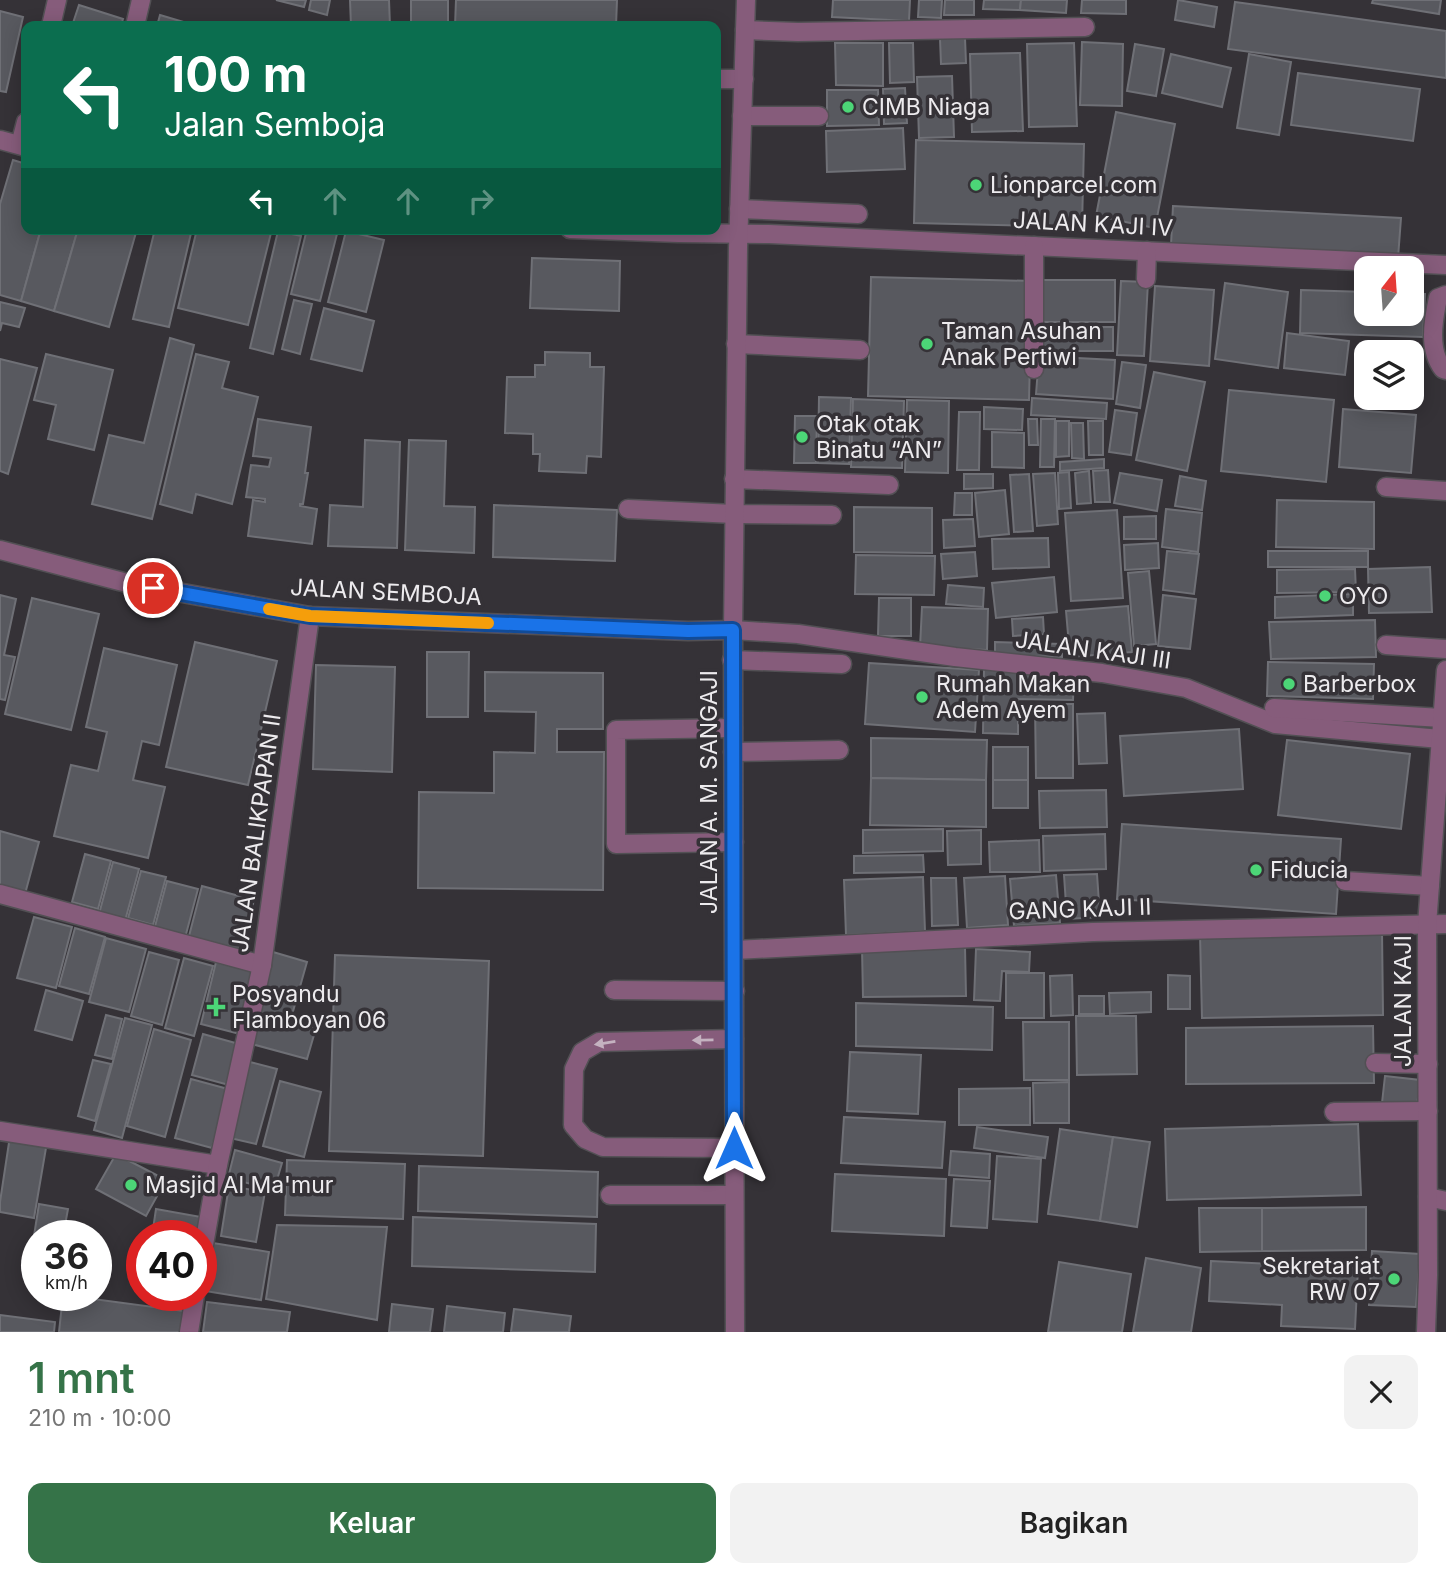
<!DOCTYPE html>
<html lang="id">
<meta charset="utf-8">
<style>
body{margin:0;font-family:Inter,sans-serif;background:#f2f2f2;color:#222;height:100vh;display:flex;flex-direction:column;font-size:26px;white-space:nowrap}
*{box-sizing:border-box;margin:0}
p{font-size:23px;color:#767676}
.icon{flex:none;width:38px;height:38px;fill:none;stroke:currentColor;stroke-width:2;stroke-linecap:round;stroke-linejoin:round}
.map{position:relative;height:1332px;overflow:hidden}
.panel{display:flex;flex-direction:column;background:#fff;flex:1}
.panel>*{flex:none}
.hud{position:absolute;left:21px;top:21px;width:700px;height:214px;border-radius:14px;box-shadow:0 4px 18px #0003;background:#0b6e4f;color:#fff;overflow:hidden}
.needle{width:46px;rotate:17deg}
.fabs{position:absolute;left:1354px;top:256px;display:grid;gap:14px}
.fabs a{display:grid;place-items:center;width:70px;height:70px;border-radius:14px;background:#fff;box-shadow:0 4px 18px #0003;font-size:35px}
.speed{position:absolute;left:21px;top:1220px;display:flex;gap:14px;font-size:35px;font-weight:700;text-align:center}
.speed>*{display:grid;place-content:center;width:91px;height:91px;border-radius:50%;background:#fff;box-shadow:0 4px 18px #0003;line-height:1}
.speed small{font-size:18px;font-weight:400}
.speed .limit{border:10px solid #d22;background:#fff;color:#111}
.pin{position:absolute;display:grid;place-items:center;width:60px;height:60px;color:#fff;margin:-30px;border:4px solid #fff;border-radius:50%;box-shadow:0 2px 7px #0007}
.me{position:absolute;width:77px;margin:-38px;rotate:0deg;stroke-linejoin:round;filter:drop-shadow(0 0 5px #0008)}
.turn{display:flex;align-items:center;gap:24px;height:147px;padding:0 28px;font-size:32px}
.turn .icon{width:91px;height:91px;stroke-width:2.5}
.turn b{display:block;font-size:49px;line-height:60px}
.lanes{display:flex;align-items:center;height:66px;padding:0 28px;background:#0003;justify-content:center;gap:35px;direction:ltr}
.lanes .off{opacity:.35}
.round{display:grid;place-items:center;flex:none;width:74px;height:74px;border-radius:14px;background:#f2f2f2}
.summary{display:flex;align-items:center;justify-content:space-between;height:119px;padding:0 28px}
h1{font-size:42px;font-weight:600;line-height:52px;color:#357348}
.action{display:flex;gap:14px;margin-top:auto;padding:14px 28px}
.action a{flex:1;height:80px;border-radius:14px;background:#357348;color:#fff;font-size:28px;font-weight:600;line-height:80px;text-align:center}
.action a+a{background:#f2f2f2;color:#222}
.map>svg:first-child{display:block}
.building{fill:#58595f;stroke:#6f7076;stroke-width:2}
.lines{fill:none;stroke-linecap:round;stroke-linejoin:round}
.minor-casing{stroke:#525054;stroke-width:21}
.minor{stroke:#865c7b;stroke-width:18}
.oneway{fill:#c4b2c0}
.route-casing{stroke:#114b97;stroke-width:18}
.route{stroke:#1a73e8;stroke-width:12}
.slow{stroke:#f59e0b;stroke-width:12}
.poi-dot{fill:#4cd677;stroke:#353237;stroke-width:2.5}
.labels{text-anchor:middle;stroke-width:7;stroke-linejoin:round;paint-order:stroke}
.poi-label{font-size:23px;fill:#edebee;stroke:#353237;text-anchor:start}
.street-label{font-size:23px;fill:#edebee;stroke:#353237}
</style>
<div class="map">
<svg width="1446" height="1332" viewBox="0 0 1446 1332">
<rect width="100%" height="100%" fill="#353237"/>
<g class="building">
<polygon points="276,0 306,0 304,7"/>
<polygon points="311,0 330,0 327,15 309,10"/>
<polygon points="350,0 389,0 390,26 351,26"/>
<rect x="411" y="0" width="37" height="23"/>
<polygon points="456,0 617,0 616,26 455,26"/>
<polygon points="833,0 910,0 909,21 832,17"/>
<polygon points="919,0 942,0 941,18 918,17"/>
<polygon points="945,0 974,0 974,15 944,15"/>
<polygon points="984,0 1021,0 1020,10 983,9"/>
<polygon points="1021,0 1067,0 1066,13 1020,10"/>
<polygon points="1082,0 1126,0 1126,14 1081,13"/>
<polygon points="1178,0 1217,7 1214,27 1175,20"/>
<polygon points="1373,0 1441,0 1439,14 1372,3"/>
<polygon points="1235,2 1446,31 1446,78 1228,49"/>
<polygon points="79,5 123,19 121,26 72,26"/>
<polygon points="0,11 23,17 6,92 0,91"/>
<polygon points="160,15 197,26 157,26"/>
<polygon points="965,38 966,63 941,64 940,39"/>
<polygon points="1082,42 1123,44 1122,106 1080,105"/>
<polygon points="835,43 883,43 883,86 836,85"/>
<polygon points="889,43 913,43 914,82 890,83"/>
<polygon points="1074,43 1077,126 1029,127 1027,44"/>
<polygon points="1135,44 1164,49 1156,96 1127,91"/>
<polygon points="1020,53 1023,131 972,132 970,54"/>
<polygon points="1171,54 1231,68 1222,107 1162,93"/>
<polygon points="1249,54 1291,62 1279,135 1237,128"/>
<polygon points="1298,73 1420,89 1413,141 1291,125"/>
<polygon points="952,76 954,137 919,138 917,77"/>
<polygon points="905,88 907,123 884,124 883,89"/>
<polygon points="827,90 878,90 879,125 827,126"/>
<polygon points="1116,112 1175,124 1155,228 1096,216"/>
<polygon points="903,128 905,169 827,172 826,131"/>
<polygon points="916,140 1084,144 1082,227 914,223"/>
<polygon points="13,160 26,164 26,229 41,229 21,301 0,295 0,204"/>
<polygon points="1173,206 1401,218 1398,258 1171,245"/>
<polygon points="41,229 78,229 54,311 21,301"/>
<polygon points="78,229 137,229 109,327 54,311"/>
<polygon points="155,229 192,229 169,327 133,319"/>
<polygon points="197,229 272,229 248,325 178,308"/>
<polygon points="307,229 338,230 320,301 291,294"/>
<polygon points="278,231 301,236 273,354 250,348"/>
<polygon points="346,231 384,240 366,312 328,302"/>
<polygon points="532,258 620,261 619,311 530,308"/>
<polygon points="871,277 1032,281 1029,400 868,396"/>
<rect x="1040" y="280" width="75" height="42"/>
<polygon points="1121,281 1148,282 1144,356 1117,355"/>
<polygon points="1225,283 1288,292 1278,368 1215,359"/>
<polygon points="1155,286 1214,290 1209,366 1150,361"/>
<polygon points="1301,290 1367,292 1367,313 1412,313 1412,294 1425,294 1423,337 1300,333"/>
<polygon points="294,300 312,304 300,354 282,349"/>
<polygon points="0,302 25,308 19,327 2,323 0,331"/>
<polygon points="324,308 374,321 362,371 311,359"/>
<rect x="1039" y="327" width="74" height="24"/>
<polygon points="1287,333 1349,341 1345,375 1284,368"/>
<polygon points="170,338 194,345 152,519 92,504 109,435 144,443"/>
<polygon points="545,352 590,353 590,367 604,367 601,457 587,456 586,473 539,471 540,454 533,454 533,434 505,433 507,377 535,377 535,365 545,365"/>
<polygon points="46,354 113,370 94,450 48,439 56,405 34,400"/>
<polygon points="196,354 229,362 222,388 258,397 232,504 196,494 192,513 160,504"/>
<polygon points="1039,356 1115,360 1113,399 1036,394"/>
<polygon points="0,359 37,368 8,474 0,471"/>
<polygon points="1122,362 1146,365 1140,408 1116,404"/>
<polygon points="1154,372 1205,382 1187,471 1136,460"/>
<polygon points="1229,390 1334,400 1326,482 1221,471"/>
<polygon points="819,397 851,398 849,464 818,463"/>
<polygon points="1032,398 1107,403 1106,419 1031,415"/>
<polygon points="853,399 904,401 902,468 851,467"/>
<polygon points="907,400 949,401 948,473 905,472"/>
<polygon points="984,407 1023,409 1022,430 984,429"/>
<polygon points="1343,409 1416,415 1411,473 1339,467"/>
<polygon points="1115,410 1137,413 1131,455 1109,452"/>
<polygon points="959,412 980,412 979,470 957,470"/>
<polygon points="795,416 817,416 816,463 794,463"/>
<polygon points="258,419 311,427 305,473 308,473 303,504 300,504 300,506 317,509 312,544 248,536 253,500 265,502 265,499 246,497 251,465 269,467 271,458 253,456"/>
<polygon points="1028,419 1037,419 1038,445 1029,445"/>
<polygon points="1041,419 1055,419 1054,467 1040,467"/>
<polygon points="1056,421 1069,421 1069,456 1056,457"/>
<polygon points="1088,421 1103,421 1103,455 1089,455"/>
<polygon points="1071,423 1083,423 1084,459 1072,458"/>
<polygon points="992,432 1024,433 1024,468 992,467"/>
<polygon points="365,440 400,442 397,548 328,546 330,505 363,507"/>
<polygon points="409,440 446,441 444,506 475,507 474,553 405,550"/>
<polygon points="1104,459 1104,468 1060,471 1060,462"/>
<polygon points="1108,470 1110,502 1095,502 1093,471"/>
<polygon points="1089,471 1091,503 1077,504 1075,473"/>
<polygon points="1069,472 1071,508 1059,509 1058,473"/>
<polygon points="1055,473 1058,524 1037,526 1033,474"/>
<polygon points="1120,473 1162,480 1157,511 1114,503"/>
<polygon points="964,474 993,474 993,488 964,489"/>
<polygon points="1029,474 1033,531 1014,532 1010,475"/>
<polygon points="1180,476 1206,481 1202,510 1175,506"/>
<polygon points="1005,490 1009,534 979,537 975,493"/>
<polygon points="955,493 972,493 972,515 954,515"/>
<polygon points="1277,500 1374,502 1374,549 1276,547"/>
<polygon points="494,505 617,510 615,561 493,557"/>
<polygon points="854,507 932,508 932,553 854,552"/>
<polygon points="1166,509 1202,513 1198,552 1162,547"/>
<polygon points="1117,510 1123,598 1071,601 1065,513"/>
<polygon points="1156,516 1156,539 1124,539 1124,517"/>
<polygon points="973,519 975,546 944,548 943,520"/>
<polygon points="1048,538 1049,567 993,569 992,539"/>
<polygon points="1158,543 1159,568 1125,570 1124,545"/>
<polygon points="1167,551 1199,554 1194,594 1163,590"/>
<rect x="1268" y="551" width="100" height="16"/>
<polygon points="975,552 977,576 943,579 941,554"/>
<polygon points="856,555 935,556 934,595 855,594"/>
<polygon points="1430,567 1432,612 1369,613 1368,569"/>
<polygon points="1355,569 1356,592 1277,593 1277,570"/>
<polygon points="1149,571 1156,644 1134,646 1128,573"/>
<polygon points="1054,577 1057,612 996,618 992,583"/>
<polygon points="948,585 984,588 983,607 946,604"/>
<polygon points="1353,594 1353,615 1275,618 1275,597"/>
<polygon points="0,595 16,599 4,655 15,657 5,700 0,699"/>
<polygon points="1163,595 1196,599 1190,649 1158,646"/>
<polygon points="32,598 99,614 71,730 5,714"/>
<polygon points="879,598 911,598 911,636 878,636"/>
<polygon points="1128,606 1132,652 1070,657 1066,611"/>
<polygon points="922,607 988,609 987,650 920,647"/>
<polygon points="1043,617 1044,634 1013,636 1012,619"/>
<polygon points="1375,620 1376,657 1271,659 1269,622"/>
<polygon points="195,642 277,661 248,785 166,767"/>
<polygon points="995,642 1062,644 1062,657 995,655"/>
<polygon points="104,648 177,665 159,745 142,741 133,780 165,787 148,858 54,836 71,765 98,771 107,732 86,727"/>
<polygon points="427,652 469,652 468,717 427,717"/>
<polygon points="1268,662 1374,664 1373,699 1267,696"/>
<polygon points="869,663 979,670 975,732 865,724"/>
<polygon points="316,665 395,667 392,772 313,769"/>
<polygon points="984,669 1074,672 1073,700 1018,699 1018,734 983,733"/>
<polygon points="485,672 603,673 603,729 557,729 557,752 604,752 603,890 418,888 419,792 494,793 494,752 535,753 536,712 485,711"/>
<polygon points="1035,704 1073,704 1073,778 1036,778"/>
<polygon points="1105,713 1107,763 1079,764 1077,714"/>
<polygon points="1239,729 1243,789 1124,796 1120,736"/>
<polygon points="871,738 987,740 986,780 871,778"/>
<polygon points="1287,740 1410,754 1401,829 1278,815"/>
<rect x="993" y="747" width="35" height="33"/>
<polygon points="871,778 986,780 986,827 870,825"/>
<rect x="993" y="780" width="35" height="28"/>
<polygon points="1106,790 1107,827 1040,828 1039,791"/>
<polygon points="1122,824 1341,839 1336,914 1117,899"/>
<polygon points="943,829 943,851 863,853 863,830"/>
<polygon points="981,830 981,864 948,865 947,831"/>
<polygon points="0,831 39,842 25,894 0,888"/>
<polygon points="1105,834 1106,869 1044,871 1043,836"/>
<polygon points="1039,840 1040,872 990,872 989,842"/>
<polygon points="85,854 111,861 98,909 72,902"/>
<polygon points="923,855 924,872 854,873 854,856"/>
<polygon points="113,862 139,869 125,921 99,914"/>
<polygon points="141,871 166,877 153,925 128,918"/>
<polygon points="1097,874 1100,917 1067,919 1064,875"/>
<polygon points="1056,875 1060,923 1014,926 1010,879"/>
<polygon points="1005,876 1008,925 967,928 964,878"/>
<polygon points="923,877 925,931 846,935 844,880"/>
<polygon points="931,878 956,878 958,925 932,926"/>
<polygon points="167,881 198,889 185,938 154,930"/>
<polygon points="202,886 254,900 241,950 189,936"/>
<polygon points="34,917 72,927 56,988 17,978"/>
<polygon points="75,928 105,937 89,994 59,986"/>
<polygon points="1382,931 1383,1015 1202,1018 1200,934"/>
<polygon points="106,938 146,949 129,1012 89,1002"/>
<polygon points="965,947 966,996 863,997 862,948"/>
<polygon points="976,949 1030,952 1029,972 1002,971 1000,1001 974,1000"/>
<polygon points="149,952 179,960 162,1025 131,1016"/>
<polygon points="273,952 307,962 290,1022 316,1028 307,1059 248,1043"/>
<polygon points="335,955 489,961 483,1156 329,1151"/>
<polygon points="184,958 213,966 194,1036 165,1028"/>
<polygon points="216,962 255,972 240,1034 201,1024"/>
<rect x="1006" y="973" width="38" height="45"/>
<polygon points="1072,975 1073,1015 1051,1016 1050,976"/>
<polygon points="1168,975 1190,976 1190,1009 1168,1009"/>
<polygon points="46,990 83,1001 72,1040 35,1030"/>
<polygon points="1151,992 1151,1012 1110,1014 1109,993"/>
<rect x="1079" y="996" width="25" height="18"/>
<polygon points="856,1003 993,1007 992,1050 856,1046"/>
<polygon points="106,1015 122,1019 112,1059 95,1055"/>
<polygon points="1076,1016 1136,1016 1137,1074 1077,1075"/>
<polygon points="125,1018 152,1025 122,1138 94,1130"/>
<polygon points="1023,1022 1069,1022 1069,1080 1024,1080"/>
<polygon points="1373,1026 1374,1083 1186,1084 1186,1028"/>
<polygon points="154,1029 191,1040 165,1137 127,1126"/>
<polygon points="203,1034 239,1044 229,1085 192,1075"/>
<polygon points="850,1052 921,1055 918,1114 847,1111"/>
<polygon points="93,1060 111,1064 95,1121 78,1116"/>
<polygon points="250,1062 277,1069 256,1144 230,1138"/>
<polygon points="1385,1076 1420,1080 1417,1106 1382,1103"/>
<polygon points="191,1079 228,1089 212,1148 175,1138"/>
<polygon points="280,1081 321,1092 304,1157 263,1146"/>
<polygon points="1069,1082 1069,1123 1034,1123 1033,1083"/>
<polygon points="1030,1088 1030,1125 959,1125 959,1089"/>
<polygon points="844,1117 945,1122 942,1168 841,1163"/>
<polygon points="1358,1124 1361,1195 1167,1200 1165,1129"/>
<polygon points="977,1127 1048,1137 1045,1158 974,1148"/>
<polygon points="1060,1129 1113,1137 1100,1221 1048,1214"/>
<polygon points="10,1136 47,1142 34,1218 0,1212 0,1202"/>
<polygon points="1113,1137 1150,1142 1137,1227 1100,1221"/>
<polygon points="235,1150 282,1163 274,1190 228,1178"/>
<polygon points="951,1151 990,1154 989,1178 949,1175"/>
<polygon points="116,1154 166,1180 146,1216 96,1189"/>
<polygon points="997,1156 1041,1159 1037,1222 993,1219"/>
<polygon points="287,1160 405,1164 403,1219 285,1215"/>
<polygon points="419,1166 598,1172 597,1217 418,1211"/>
<polygon points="835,1174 946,1179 944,1236 832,1231"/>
<polygon points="954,1179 990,1181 987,1228 951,1226"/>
<polygon points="229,1186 265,1192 256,1242 221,1236"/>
<polygon points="39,1204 68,1209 63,1236 37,1236 37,1276 28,1274"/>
<polygon points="1366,1207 1366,1250 1262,1251 1262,1208"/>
<polygon points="1199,1208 1262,1208 1262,1251 1200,1252"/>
<polygon points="156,1209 201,1217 198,1236 152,1236"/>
<polygon points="413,1217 596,1224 595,1272 412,1266"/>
<polygon points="277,1225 387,1227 377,1320 266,1299"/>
<polygon points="213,1243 269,1252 261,1300 205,1291"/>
<polygon points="1372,1251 1420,1254 1416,1307 1369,1305"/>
<polygon points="1146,1258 1201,1268 1191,1332 1133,1332"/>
<polygon points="1211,1261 1358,1268 1355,1329 1281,1326 1282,1305 1209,1301"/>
<polygon points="1059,1262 1131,1274 1122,1332 1048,1332"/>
<polygon points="63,1295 184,1311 181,1332 59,1332"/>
<polygon points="207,1302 290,1312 287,1332 203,1332"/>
<polygon points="392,1304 433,1309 430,1332 389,1332"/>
<polygon points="447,1306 505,1313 503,1332 444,1332"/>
<polygon points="514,1309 571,1316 569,1332 511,1332"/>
<polygon points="0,1315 55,1322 54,1332 0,1332"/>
</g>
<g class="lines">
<defs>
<g id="minor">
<polyline points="51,26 57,0"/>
<polyline points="135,26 141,0"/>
<polyline points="745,30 798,32 1085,27"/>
<polyline points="716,79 744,79"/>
<polyline points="742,116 819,116"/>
<polyline points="0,140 26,147"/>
<polyline points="20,145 26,122"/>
<polyline points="739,209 858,214"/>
<polyline points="570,229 678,233 769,234 1446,265"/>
<polyline points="1034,246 1034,369"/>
<polyline points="1146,279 1147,251"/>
<path d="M1446,295L1438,298C1433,321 1428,350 1443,369L1446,370"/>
<polyline points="736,344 860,350"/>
<polyline points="734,479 889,485"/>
<polyline points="1386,487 1446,491"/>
<polyline points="628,509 734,514 832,515"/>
<polyline points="0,550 127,583 310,616 688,631 733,630 798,634 955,657 1102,673 1186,688 1275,724 1440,739"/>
<polyline points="1386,645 1446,649"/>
<polyline points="732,660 842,664"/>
<polyline points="1274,708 1442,718"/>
<polyline points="733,728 616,730 616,844 734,842"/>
<polyline points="733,752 839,750"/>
<polyline points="1345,881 1430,886"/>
<polyline points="0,894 262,965"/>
<polyline points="735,950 1093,932 1446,924"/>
<polyline points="614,990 735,991"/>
<polyline points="734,1039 599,1042 582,1052 574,1069 573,1125 585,1139 603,1147 734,1148"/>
<polyline points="1375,1063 1428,1064"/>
<polyline points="1334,1112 1428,1111"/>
<polyline points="0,1131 218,1165"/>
<polyline points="610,1195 734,1195"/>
<polyline points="1428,1197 1446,1201"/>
<polyline points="201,1262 218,1165 262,965 310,616"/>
<polyline points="189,1332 195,1295"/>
<polyline points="735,1332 733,630 738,248 746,0"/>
<polyline points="1426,1332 1428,1275 1427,925 1446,670"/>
</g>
</defs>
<use href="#minor" class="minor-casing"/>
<use href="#minor" class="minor"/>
</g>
<defs><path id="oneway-solid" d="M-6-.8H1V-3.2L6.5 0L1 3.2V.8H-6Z" transform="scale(1.75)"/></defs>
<g class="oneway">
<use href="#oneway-solid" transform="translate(703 1040) rotate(179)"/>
<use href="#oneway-solid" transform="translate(605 1043) rotate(171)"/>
</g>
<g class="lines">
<defs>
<polyline id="route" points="153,588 310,616 688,631 733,630 734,1148"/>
</defs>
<use href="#route" class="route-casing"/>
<use href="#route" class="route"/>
<polyline class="slow" points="269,609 310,616 488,623"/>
</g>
<g class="poi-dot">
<circle cx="848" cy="107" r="7"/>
<circle cx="976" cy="185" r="7"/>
<circle cx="927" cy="344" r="7"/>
<circle cx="802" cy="437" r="7"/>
<circle cx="1325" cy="596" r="7"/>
<circle cx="1289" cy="684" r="7"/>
<circle cx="922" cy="697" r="7"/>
<circle cx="1256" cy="870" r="7"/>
<path d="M212.5 996.5h7v7h7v7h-7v7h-7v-7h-7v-7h7z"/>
<circle cx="131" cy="1185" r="7"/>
<circle cx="1394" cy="1279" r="7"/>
</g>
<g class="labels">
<g class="poi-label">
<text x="862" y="115">CIMB Niaga</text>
<text x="990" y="193">Lionparcel.com</text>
<text x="941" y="339">Taman Asuhan<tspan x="941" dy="26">Anak Pertiwi</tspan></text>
<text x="816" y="432">Otak otak<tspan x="816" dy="26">Binatu “AN”</tspan></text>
<text x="1339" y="604">OYO</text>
<text x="936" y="692">Rumah Makan<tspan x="936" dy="26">Adem Ayem</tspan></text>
<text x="1303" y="692">Barberbox</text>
<text x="1270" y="878">Fiducia</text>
<text x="232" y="1002">Posyandu<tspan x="232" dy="26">Flamboyan 06</tspan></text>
<text x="145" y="1193">Masjid Al Ma'mur</text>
<text x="1380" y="1274" text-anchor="end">Sekretariat<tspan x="1380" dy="26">RW 07</tspan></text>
</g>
<g class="street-label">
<text transform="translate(1093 224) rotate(3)" y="8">JALAN KAJI IV</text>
<text transform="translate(386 592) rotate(3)" y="8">JALAN SEMBOJA</text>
<text transform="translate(1093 650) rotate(8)" y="8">JALAN KAJI III</text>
<text transform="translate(709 792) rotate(-90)" y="8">JALAN A. M. SANGAJI</text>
<text transform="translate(256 833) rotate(-82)" y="8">JALAN BALIKPAPAN II</text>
<text transform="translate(1080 909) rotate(-2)" y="8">GANG KAJI II</text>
<text transform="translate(1403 1001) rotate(-90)" y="8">JALAN KAJI</text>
</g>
</g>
</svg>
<div class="fabs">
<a><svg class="needle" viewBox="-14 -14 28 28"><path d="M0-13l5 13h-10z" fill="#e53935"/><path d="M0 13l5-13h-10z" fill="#767676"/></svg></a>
<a><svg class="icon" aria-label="layers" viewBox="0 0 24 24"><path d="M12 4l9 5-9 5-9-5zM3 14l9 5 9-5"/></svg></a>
</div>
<div class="speed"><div>36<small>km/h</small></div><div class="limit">40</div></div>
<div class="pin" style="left:153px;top:588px;background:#d93025"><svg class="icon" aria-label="arrive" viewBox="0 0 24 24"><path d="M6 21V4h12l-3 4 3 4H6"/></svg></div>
<svg class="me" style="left:734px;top:1148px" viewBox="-20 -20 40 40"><path d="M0-17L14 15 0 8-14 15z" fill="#1a73e8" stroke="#fff" stroke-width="4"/></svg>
<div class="hud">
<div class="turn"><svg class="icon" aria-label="left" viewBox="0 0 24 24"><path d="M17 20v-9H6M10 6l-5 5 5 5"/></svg><div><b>100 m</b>Jalan Semboja</div></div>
<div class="lanes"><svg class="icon" aria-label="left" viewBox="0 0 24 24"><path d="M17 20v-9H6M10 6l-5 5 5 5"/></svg><svg class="icon off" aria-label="ahead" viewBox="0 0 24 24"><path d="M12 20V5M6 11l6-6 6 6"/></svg><svg class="icon off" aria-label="ahead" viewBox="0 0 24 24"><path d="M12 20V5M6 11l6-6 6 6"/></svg><svg class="icon off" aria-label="right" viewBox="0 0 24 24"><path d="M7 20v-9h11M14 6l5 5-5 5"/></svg></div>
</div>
</div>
<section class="panel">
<div class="summary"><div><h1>1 mnt</h1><p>210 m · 10:00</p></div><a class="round"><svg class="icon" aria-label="close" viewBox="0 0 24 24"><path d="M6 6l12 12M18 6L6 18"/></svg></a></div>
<div class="action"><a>Keluar</a><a>Bagikan</a></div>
</section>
